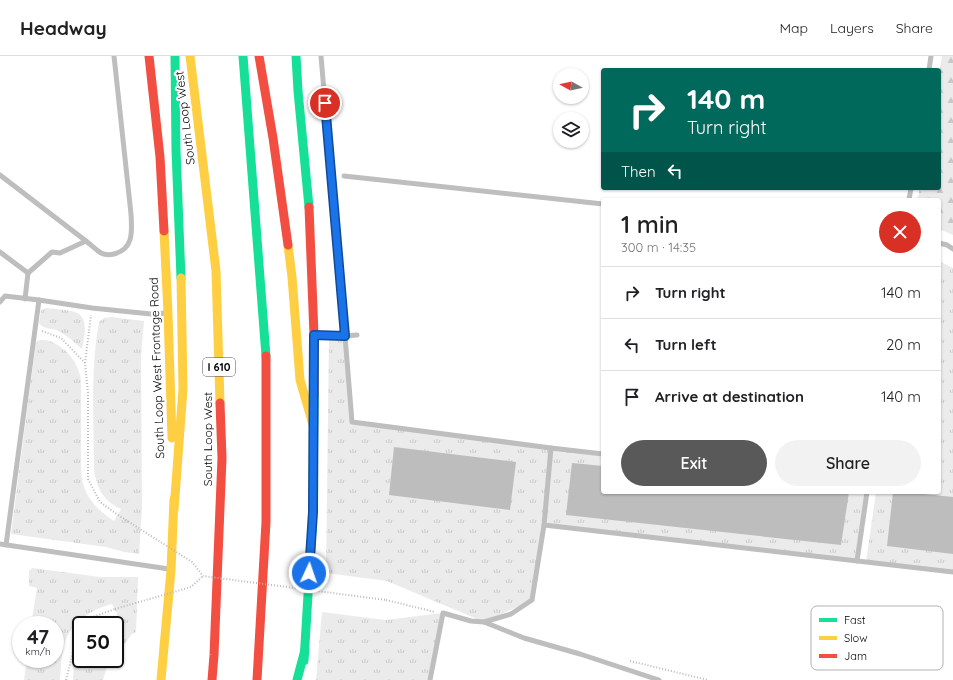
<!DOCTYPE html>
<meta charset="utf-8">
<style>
body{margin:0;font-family:Quicksand,sans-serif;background:#f2f2f2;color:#202124;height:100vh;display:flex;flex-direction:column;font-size:15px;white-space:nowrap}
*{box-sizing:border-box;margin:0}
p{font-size:13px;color:#757577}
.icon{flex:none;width:22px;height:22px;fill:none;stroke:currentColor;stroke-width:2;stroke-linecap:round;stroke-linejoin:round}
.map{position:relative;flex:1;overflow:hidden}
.sheet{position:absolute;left:601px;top:142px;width:340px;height:296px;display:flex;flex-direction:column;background:#fff;border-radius:4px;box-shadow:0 1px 3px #0004}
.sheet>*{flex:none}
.banner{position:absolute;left:601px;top:12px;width:340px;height:122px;border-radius:4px;box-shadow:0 1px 3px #0004;background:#00695c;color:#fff;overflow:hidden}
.needle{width:26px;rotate:278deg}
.tools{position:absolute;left:553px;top:12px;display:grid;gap:8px}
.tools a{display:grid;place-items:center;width:36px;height:36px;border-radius:50%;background:#fff;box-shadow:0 1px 3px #0004;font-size:20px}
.speed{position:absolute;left:12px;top:560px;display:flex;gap:8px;font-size:20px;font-weight:700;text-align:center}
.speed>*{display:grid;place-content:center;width:52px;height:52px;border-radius:50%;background:#fff;box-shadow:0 1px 3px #0004;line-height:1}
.speed small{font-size:10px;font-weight:400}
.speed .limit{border:2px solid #111;border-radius:6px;background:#fff;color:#111}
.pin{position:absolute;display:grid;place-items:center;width:34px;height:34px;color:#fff;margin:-17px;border:2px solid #fff;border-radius:50%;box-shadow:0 1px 4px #0007}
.me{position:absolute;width:44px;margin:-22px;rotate:3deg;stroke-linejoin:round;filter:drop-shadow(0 0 3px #0008)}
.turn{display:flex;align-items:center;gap:14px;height:84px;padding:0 20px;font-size:18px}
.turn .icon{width:52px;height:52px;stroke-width:2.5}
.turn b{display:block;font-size:28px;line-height:34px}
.then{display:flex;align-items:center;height:38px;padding:0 20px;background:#0003;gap:8px;font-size:15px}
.round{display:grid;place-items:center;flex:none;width:42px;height:42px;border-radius:21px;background:#f2f2f2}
.headline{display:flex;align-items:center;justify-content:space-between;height:68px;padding:0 20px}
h1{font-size:24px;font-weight:600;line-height:30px}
.primary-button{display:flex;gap:8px;margin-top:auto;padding:8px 20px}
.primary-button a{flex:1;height:46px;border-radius:24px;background:#595959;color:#fff;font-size:16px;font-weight:600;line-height:46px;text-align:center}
.primary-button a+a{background:#f2f2f2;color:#202124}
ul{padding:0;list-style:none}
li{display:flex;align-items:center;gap:12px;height:52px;padding:0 20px;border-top:1px solid #e0e0e0}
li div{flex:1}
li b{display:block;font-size:15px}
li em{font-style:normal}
header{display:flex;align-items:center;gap:24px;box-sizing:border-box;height:56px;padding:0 20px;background:#fff;border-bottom:1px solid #e0e0e0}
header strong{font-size:19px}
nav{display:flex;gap:22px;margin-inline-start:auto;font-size:14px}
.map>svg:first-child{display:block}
.grass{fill:url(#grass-tufts)}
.forest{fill:url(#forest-firs)}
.water{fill:#bdbdbd}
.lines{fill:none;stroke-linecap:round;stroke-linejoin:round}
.path{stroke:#b9b9b9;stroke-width:2;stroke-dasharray:1 2;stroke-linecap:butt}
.lane{stroke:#bebebe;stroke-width:5}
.fast{stroke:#16e098;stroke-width:9}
.slow{stroke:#ffcf43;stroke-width:9}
.jam{stroke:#f24e42;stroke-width:9}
.path-bridge{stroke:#b9b9b9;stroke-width:2;stroke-dasharray:1 2;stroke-linecap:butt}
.route-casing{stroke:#114b97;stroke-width:10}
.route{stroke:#1a73e8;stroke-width:7}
.labels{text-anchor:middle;stroke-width:4;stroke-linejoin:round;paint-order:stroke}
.shield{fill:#fff;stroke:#4c4c4c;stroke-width:1}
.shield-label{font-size:11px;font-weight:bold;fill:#000}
.street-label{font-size:12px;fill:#000;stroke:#fff}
.key{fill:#fff;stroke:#b2b2b2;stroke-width:1}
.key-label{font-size:11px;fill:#000}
</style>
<header>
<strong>Headway</strong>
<nav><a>Map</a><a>Layers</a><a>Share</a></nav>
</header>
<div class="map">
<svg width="953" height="624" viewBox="0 0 953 624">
<defs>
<pattern id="grass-tufts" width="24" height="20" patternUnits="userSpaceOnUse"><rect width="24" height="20" fill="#ebebeb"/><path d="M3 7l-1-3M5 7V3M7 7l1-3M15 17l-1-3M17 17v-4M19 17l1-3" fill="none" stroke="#c8c8c8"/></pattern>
<pattern id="forest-firs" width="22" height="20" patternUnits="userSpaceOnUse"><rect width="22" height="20" fill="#ebebeb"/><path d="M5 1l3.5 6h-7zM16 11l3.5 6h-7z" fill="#c8c8c8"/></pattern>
</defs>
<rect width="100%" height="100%" fill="#fff"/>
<g class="grass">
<polygon points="939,205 953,212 953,516 866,506 876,436 939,436"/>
<path d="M47,252C53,253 70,254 75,256C90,261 84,282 82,293C74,286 66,278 56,274C49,272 43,273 39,267L41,254Z"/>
<path d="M111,261L144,265L141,300L142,452L139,498L124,496L106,491L11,478L36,286C41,282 51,285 56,288C67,294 75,304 79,316C82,324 81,335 81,343C81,359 81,376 81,392C81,405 80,419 84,431C89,446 102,457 114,465L121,453C118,452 115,450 112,448C101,440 96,428 94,415C94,366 90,315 99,266L104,262Z"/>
<polygon points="345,280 352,365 603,398 603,436 867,436 857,505 544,469 549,408 532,544 484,566 387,525 326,517 329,282"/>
<path d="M32,512L100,521H138L136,576L132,578L115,601V569H95L102,565L118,560L112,548C90,554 71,566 64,589C61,601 61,612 60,624H24L27,603H55V569H31L37,532L29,530V515Z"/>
<polygon points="322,556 385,564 443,557 430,624 316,624"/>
<path d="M81,583V603H113L107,611L103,624H73C74,610 73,595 81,583Z"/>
</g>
<polygon class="forest" points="942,0 953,0 953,179 939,173 939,144 917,144 920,132 939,132 939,18"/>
<g class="water">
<polygon points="394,391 516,406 510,454 389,439"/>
<polygon points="572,407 603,410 603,436 849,436 841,489 566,459"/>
<polygon points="893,436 904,436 953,441 953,498 887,490"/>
</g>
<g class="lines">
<g class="path">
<polyline points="42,275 61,282 85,307 88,337 88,423 100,446 118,459"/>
<polyline points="85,307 91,259"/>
<polyline points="386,544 435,556"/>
<polyline points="86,569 90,562 115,553"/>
<polyline points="630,605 708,624"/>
<polyline points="66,624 76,584 81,576"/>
</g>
<g class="lane">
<polyline points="321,0 345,280 352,366 551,392 544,469 953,516"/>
<polyline points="929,14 931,0"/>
<polyline points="0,119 86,185"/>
<polyline points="344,120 603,148"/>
<polyline points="909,144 911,132"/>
<polyline points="939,187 947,189 953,193"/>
<polyline points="0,196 28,217 25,243"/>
<path d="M28,217L52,196L60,197L86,185C91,189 96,194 101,197C105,199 110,199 114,198C134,193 132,175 131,158L114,0"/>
<polyline points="0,246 5,240 39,244"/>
<polyline points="315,279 345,280 357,279"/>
<polyline points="551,392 603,398"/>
<polyline points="0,488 169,513"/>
<polyline points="6,489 39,244 92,252 151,258 167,257"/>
<polyline points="857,505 867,436"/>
<polyline points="484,566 524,582 580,598 659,624"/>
<polyline points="430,624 443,557 471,565 484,566 511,558 532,544 544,469"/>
</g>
<g class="fast">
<polyline points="175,0 176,94 181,222"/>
<polyline points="243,0 266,300"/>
<polyline points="296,0 298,35 309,151"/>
<polyline points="304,605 313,456 314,339"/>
<polyline points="297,624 305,594"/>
</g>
<g class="slow">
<polyline points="190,0 216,215 220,347"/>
<polyline points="164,175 168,257 172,382"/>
<polyline points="288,189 292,221 300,324 314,372"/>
<polyline points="174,454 183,333 181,222"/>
<polyline points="161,624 171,514 174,443"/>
</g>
<g class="jam">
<polyline points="149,0 160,101 164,175"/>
<polyline points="259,0 273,82 288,189"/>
<polyline points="309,151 314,279 314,339"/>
<polyline points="212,624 214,599 222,402 220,347"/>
<polyline points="257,624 266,466 266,300"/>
</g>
<g class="path-bridge">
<polyline points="118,459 192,506 203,520 386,544"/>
<polyline points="115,553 191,531 203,520"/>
</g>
</g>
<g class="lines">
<defs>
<polyline id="route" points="309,517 313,456 314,279 345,280 325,47"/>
</defs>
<use href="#route" class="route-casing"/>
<use href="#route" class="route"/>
</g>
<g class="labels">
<rect class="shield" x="203" y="302" width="32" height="18" rx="3"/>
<g class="shield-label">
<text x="219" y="315">I 610</text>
</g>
<g class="street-label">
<text transform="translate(185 62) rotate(-97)" y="4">South Loop West</text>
<text transform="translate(157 312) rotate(-92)" y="4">South Loop West Frontage Road</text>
<text transform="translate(208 383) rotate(-90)" y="4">South Loop West</text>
</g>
</g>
<rect x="811" y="550" width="132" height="64" rx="6" class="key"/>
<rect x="819" y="562" width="18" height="4" fill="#16e098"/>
<rect x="819" y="580" width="18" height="4" fill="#ffcf43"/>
<rect x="819" y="598" width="18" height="4" fill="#f24e42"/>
<g class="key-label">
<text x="844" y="568">Fast</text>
<text x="844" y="586">Slow</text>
<text x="844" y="604">Jam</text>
</g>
</svg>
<div class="tools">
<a><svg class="needle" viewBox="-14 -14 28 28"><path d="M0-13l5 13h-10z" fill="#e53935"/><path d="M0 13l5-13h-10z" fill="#757577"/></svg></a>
<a><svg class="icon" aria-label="layers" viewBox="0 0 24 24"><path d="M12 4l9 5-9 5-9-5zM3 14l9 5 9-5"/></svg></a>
</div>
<div class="speed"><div>47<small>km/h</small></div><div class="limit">50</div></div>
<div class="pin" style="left:325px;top:47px;background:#d93025"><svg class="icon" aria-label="arrive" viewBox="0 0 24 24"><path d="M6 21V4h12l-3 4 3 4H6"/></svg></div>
<svg class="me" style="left:309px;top:517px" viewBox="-20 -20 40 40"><circle r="17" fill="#1a73e8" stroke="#fff" stroke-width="3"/><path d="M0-11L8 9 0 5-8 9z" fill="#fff"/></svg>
<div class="banner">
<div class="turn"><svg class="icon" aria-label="right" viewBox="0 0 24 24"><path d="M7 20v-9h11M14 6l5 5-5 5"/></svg><div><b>140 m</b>Turn right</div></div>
<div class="then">Then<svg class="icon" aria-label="left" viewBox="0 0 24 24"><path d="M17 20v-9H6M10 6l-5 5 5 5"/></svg></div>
</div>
<section class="sheet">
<div class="headline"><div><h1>1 min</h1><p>300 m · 14:35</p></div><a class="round" style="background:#d93025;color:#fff"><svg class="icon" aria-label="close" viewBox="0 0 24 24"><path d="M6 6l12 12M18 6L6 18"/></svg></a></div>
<ul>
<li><svg class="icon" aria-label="right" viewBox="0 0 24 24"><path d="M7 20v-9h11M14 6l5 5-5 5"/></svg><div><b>Turn right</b></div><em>140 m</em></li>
<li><svg class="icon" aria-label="left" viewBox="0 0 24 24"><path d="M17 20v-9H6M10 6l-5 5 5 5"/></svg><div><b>Turn left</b></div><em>20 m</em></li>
<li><svg class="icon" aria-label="arrive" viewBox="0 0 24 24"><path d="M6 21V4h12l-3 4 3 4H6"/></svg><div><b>Arrive at destination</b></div><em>140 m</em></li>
</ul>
<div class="primary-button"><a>Exit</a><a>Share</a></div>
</section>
</div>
